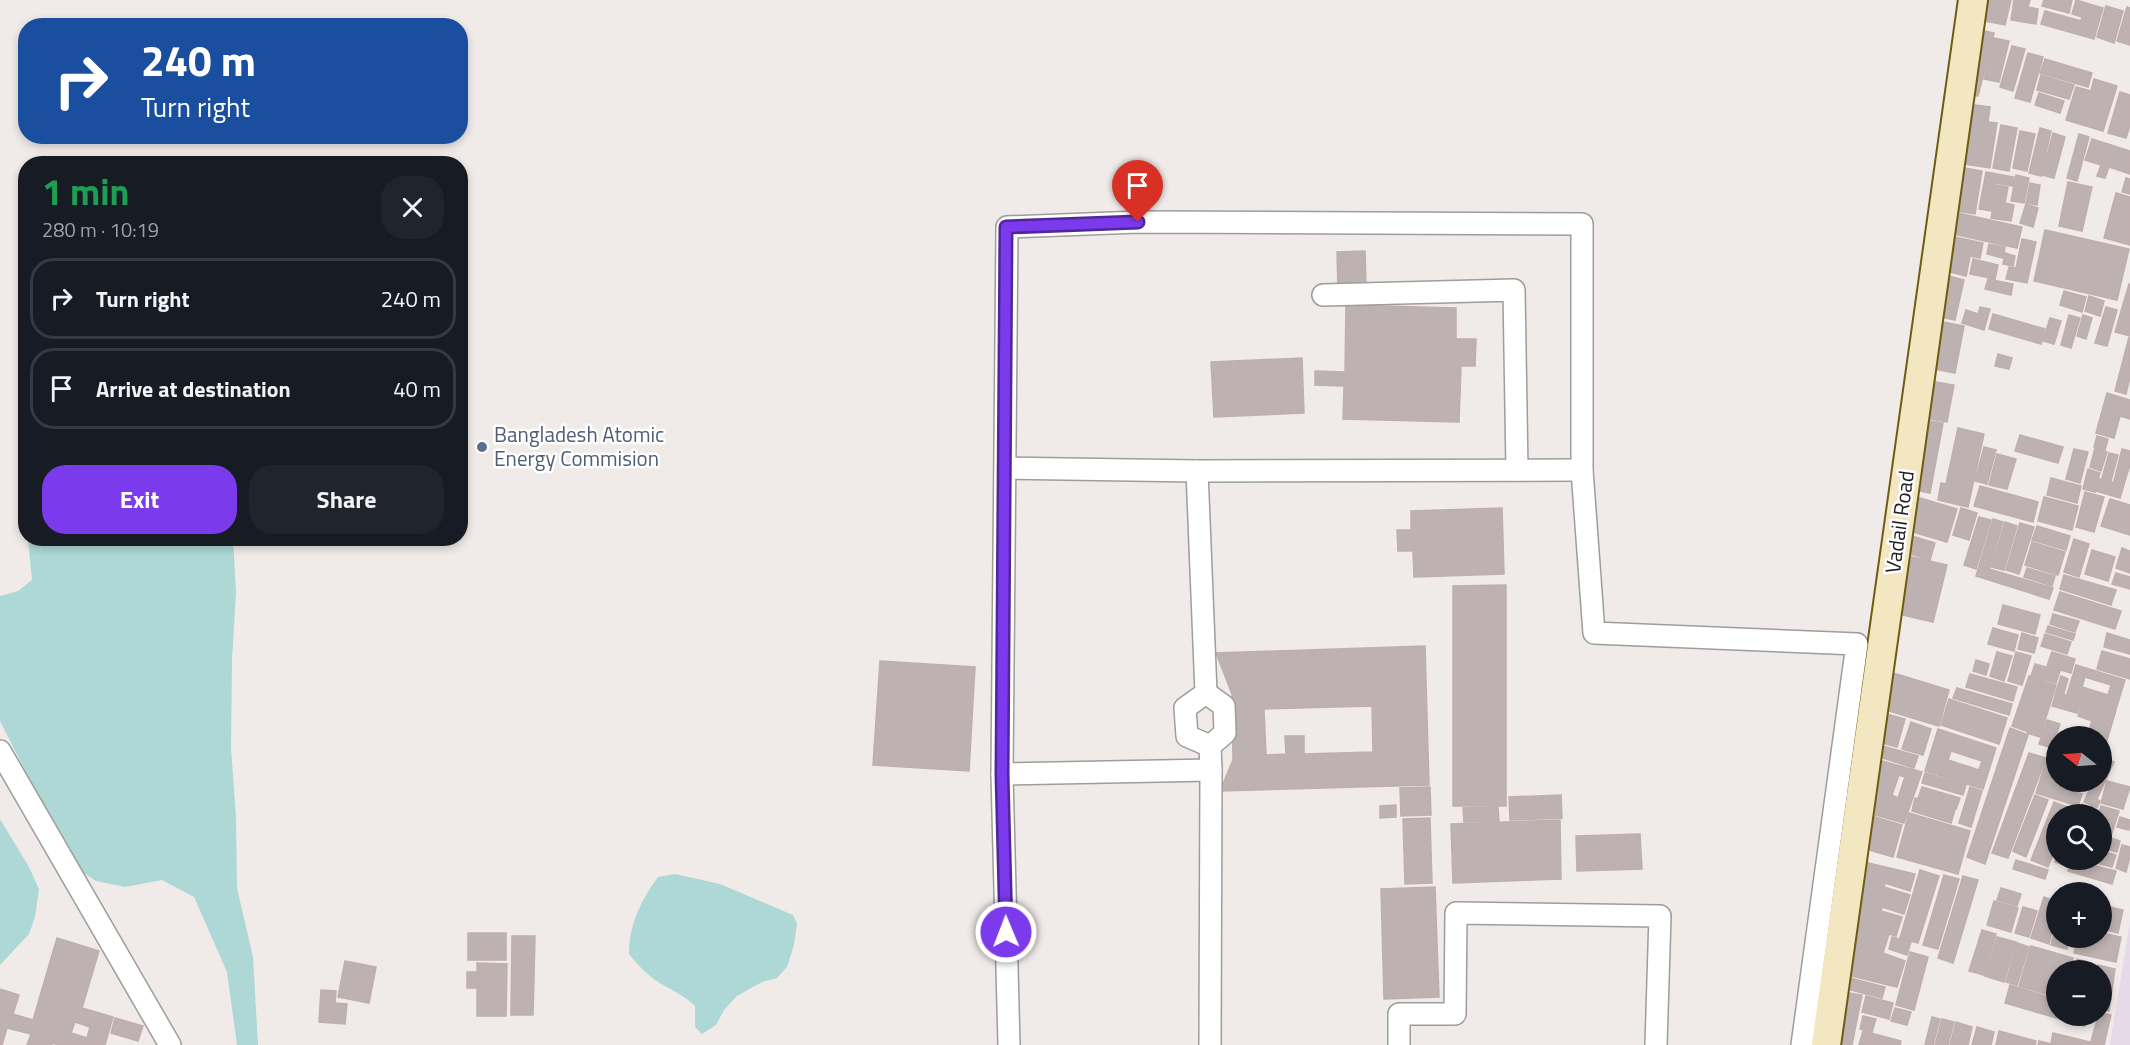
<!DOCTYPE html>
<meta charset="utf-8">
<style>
body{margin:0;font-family:"Titillium Web",sans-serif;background:#20242c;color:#f1f3f6;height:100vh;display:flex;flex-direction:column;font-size:22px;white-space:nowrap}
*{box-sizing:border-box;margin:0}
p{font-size:20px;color:#9ea1a6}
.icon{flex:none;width:33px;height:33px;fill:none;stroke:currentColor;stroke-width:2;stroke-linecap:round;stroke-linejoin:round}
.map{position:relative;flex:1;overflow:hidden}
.panel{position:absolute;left:18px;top:156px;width:450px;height:390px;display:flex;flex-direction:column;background:#171b24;border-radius:24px;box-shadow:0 3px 9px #0003}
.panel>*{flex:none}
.hud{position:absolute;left:18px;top:18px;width:450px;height:126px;border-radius:24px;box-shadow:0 3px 9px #0003;background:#1a4fa0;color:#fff;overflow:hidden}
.needle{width:39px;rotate:287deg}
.buttons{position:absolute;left:2046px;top:726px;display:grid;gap:12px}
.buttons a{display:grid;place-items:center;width:66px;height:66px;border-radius:50%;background:#171b24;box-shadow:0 3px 9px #0003;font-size:30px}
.pin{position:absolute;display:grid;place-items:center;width:51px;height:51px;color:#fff;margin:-62px -26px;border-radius:50% 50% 50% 0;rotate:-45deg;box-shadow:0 0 6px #0007}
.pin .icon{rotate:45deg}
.me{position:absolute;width:66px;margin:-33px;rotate:359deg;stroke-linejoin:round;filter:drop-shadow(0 0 4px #0008)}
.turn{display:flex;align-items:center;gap:21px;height:126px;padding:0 24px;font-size:27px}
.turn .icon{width:78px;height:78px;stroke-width:2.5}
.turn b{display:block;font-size:42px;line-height:51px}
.round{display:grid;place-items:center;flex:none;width:63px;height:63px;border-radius:24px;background:#20242c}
.head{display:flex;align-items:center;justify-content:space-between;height:102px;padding:0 24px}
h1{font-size:36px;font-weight:700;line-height:45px;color:#1e9e55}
.action{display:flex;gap:12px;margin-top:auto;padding:12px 24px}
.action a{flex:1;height:69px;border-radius:24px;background:#7c3aed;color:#fff;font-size:24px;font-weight:700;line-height:69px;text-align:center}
.action a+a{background:#20242c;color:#f1f3f6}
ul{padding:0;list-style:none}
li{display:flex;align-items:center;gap:18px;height:81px;margin:0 12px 9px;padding:0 12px;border:3px solid #363941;border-radius:24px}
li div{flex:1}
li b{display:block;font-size:22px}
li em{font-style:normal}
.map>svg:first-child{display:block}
.industrial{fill:#e6dae8}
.water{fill:#add8d5}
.building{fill:#bdb2b1;stroke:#c0aeac;stroke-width:1.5;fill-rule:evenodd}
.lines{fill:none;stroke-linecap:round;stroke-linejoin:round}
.street-casing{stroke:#9d9d9d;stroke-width:24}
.secondary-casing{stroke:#6e5c11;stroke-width:32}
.street{stroke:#fff;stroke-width:21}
.secondary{stroke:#f3e7c2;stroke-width:28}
.route-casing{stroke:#51269a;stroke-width:15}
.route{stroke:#7c3aed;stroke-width:10}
.service-dot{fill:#5c6f8a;stroke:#fff;stroke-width:2}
.labels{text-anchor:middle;stroke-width:5;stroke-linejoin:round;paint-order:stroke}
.service-label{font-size:21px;fill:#4e5e75;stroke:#fff;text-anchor:start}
.street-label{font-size:21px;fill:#202020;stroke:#fff}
</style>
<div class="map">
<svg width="2130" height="1045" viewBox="0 0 2130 1045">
<rect width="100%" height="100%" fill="#f0ebe8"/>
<polygon class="industrial" points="2130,921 2130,1045 2110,1045"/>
<g class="water">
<polygon points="28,539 233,539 236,592 232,659 231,748 236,818 237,888 253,957 258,1045 237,1045 227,972 194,897 162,880 125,887 96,881 82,872 47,814 0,721 0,596 18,591 32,580"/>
<polygon points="0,819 29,867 39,889 35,917 29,934 0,965"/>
<path d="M675,874L720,884L793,915L797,923L794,945L787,967L777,978L762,982L737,996L724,1010L716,1025L702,1034L695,1027V1006C684,995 671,990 658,982C646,974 638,965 629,954C629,925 641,900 658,877Z"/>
</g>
<g class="building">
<polygon points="1984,0 2011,0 2005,25 1979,20"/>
<polygon points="2014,0 2030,0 2028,7 2038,9 2036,24 2011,20"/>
<polygon points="2044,0 2072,0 2069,13 2042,6"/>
<polygon points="2076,0 2103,8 2094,39 2041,24 2045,11 2081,21 2082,17 2072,14"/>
<polygon points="2106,6 2123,11 2114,43 2097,37"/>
<polygon points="2127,7 2130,8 2130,45 2117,41"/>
<polygon points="1980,30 1994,33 1978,96 1964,93"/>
<polygon points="1994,38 2009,41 1999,82 1984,79"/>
<polygon points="2012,46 2025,49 2013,91 2000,87"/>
<polygon points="2028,53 2043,57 2030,102 2015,98"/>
<polygon points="2045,59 2092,73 2088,87 2040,73"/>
<polygon points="2041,75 2074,85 2069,99 2037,90"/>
<polygon points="2094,79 2117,86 2103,131 2066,120 2076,87 2091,91"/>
<polygon points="2120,92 2130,95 2130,125 2126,138 2108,133"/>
<polygon points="2039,93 2064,101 2060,113 2035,105"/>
<polygon points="1966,104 1990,107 1988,122 1997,123 1990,168 1958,163"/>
<polygon points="2001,125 2017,128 2009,171 1993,168"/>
<polygon points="2040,128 2051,131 2041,176 2029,173"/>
<polygon points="2020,131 2035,134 2027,171 2013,168"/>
<polygon points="2053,133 2065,137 2054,178 2042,175"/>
<polygon points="2079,134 2089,137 2077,181 2067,178"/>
<polygon points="2092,139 2130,151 2130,174 2109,167 2105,178 2097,176 2101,165 2085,160"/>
<polygon points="1959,167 1982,171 1975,214 1951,210"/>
<polygon points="1986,172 2014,177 2013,186 1996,183 1991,211 1979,209"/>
<polygon points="2016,175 2029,178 2024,203 2011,201"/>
<polygon points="2126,178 2130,179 2130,194 2122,192"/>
<polygon points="2068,182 2092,187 2082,231 2059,226"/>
<polygon points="2030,183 2040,185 2037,205 2026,203"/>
<polygon points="1997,185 2008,187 2005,203 2014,205 2011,221 1991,218"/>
<polygon points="2116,193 2130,197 2130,245 2104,238"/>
<polygon points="2026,204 2038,208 2033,227 2020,223"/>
<polygon points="1958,213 2022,227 2017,248 1953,234"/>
<polygon points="2045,230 2129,249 2117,300 2034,281"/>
<polygon points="1955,237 1983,243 1980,258 1952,252"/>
<polygon points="2022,239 2036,242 2027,283 2006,279 2009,267 2016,268"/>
<polygon points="1989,244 2005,247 2003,258 1987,254"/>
<polygon points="1365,251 1366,289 1338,290 1337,252"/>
<polygon points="1950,253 1970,257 1966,276 1946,271"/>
<polygon points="2005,253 2015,256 2013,266 2003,264"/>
<polygon points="1973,259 1998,265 1995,279 1970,274"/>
<polygon points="1945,275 1964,280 1955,320 1936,316"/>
<polygon points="1988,279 2013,284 2011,295 1985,289"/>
<polygon points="2129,284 2130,285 2130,336 2115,332"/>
<polygon points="2064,291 2086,297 2082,312 2060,305"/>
<polygon points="2089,296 2104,301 2100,316 2085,311"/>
<polygon points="1346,305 1456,308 1456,339 1476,339 1475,366 1461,366 1459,422 1343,419 1344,386 1315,385 1315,371 1345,372"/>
<polygon points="1980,307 1990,309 1984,330 1962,323 1966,310 1978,314"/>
<polygon points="2106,307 2117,310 2107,346 2095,343"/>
<polygon points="1993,314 2045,329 2041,344 1989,329"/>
<polygon points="2069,315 2080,318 2071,348 2061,345"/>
<polygon points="2083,315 2092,318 2086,339 2077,336"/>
<polygon points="2050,318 2061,321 2054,344 2043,341"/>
<polygon points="1938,321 1964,326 1955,373 1929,368"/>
<polygon points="2129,337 2130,377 2126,394 2115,391"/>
<polygon points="1998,354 2012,358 2009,369 1995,366"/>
<polygon points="1302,358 1304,413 1214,417 1211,362"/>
<polygon points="1930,381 1954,385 1947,422 1924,418"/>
<polygon points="2107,393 2130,400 2130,419 2120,416 2114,438 2096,433"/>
<polygon points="1924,420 1943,423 1930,493 1910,489"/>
<polygon points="1958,428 1984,434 1968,507 1938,500 1941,483 1946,484"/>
<polygon points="2020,435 2063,447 2058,463 2015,451"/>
<polygon points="2097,436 2108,439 2105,450 2094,447"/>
<polygon points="1984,447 1996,450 1987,484 1975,481"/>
<polygon points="2095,448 2107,452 2101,471 2090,467"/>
<polygon points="2074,449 2088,452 2080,483 2066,479"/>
<polygon points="2122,449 2130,451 2130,465 2124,484 2114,481"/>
<polygon points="2109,453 2118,455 2111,481 2102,478"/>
<polygon points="1997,454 2016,459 2007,489 1989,485"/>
<polygon points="2088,469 2100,473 2095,492 2083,489"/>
<polygon points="2051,478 2081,486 2077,503 2047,495"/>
<polygon points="2100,479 2124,485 2120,498 2096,491"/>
<polygon points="1980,486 2038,502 2033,522 1974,506"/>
<polygon points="2085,492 2104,497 2094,532 2076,527"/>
<polygon points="1910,495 1957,509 1947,542 1909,531"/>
<polygon points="2044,497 2078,506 2072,530 2038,521"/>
<polygon points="2110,499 2130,505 2130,535 2101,526"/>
<polygon points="1502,508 1504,574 1414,577 1413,551 1398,551 1397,530 1411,530 1411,511"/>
<polygon points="1961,508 1977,513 1969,540 1953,535"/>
<polygon points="1979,517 1991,520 1976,569 1964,565"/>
<polygon points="1993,519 2003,522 1989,569 2053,588 2049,599 1976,576"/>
<polygon points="2005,522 2017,526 2004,570 1991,567"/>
<polygon points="2020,523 2034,527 2019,574 2006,570"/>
<polygon points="2037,526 2070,536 2066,550 2032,540"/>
<polygon points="1909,535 1935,543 1930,560 1904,552"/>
<polygon points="2074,539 2089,544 2079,577 2064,572"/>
<polygon points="2032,542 2065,552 2058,575 2025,565"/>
<polygon points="2122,548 2130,551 2130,573 2116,568"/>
<polygon points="2092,550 2115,557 2108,581 2085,574"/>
<polygon points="1908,556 1947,565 1933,622 1894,613"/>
<polygon points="2027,568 2055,576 2052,586 2024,577"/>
<polygon points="2116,573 2130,577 2130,589 2112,584"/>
<polygon points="2064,575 2116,590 2111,605 2060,589"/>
<polygon points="1506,585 1506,806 1453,806 1453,586"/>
<polygon points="2060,592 2121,611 2115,629 2054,610"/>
<polygon points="2003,605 2040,615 2035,634 1998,624"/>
<polygon points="2053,614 2079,621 2075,632 2050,624"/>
<polygon points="2048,626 2075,634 2073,640 2046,632"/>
<polygon points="1993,628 2018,635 2014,651 1988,644"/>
<polygon points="2022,633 2038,638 2034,653 2018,649"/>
<polygon points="2107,633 2130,640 2130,654 2104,647"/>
<polygon points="2045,634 2071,642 2067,654 2041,646"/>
<path d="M1425,646L1429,785L1220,791L1233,760L1232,694L1216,653ZM1372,706L1373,752L1304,754V736H1285L1286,754L1266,755L1264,709Z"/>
<polygon points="2102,651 2130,659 2130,679 2097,669"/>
<polygon points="1997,652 2012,656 2004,681 1990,676"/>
<polygon points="2016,652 2031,656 2022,685 2008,681"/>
<polygon points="2052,652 2075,659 2071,673 2047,666"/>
<polygon points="1976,660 1989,664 1986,675 1973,671"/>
<polygon points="880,661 975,667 969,771 873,765"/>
<polygon points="2035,664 2060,671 2056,683 2031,676"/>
<path d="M2076,665L2125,680L2116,709L2067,694ZM2085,677L2111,685L2108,695L2082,687Z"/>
<polygon points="1890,672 1949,690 1939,726 1879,708"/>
<polygon points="1970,674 2017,687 2013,701 1966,687"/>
<polygon points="2029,676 2043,681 2026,731 2012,726"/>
<polygon points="2061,676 2068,679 2064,693 2056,691"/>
<polygon points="2043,681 2056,685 2040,737 2027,733"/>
<polygon points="1957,688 2012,704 2009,715 1953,698"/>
<polygon points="2056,692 2082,700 2077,713 2052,706"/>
<polygon points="1949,699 2007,718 1999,744 1941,725"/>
<polygon points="2083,700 2116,710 2102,757 2102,736 2087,736 2092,721 2078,716"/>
<polygon points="1883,713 1905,719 1897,747 1875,741"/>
<polygon points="2047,720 2060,724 2052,748 2039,744"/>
<polygon points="1911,722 1931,729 1923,755 1902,749"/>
<polygon points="2010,728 2028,735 1985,864 1967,857"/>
<path d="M1938,729L1996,748L1983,789L1925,771ZM1951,751L1982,761L1979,770L1948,760Z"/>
<polygon points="1876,744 1918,756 1914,768 1873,755"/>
<polygon points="2029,753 2046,758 2008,858 1992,853"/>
<polygon points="2048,755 2056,757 2056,782 2073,786 2072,791 2082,794 2078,806 2036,793"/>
<polygon points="2104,758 2114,762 2097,799 2100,801 2097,808 2084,802 2093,782 2102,782 2102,763"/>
<path d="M1875,759L1922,772L1904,823L1868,813ZM1899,775L1905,777L1898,798L1892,795Z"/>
<polygon points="1925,773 1966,785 1963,795 1922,783"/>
<polygon points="2107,781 2130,787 2123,809 2101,803"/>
<polygon points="1430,787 1431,815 1401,816 1400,788"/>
<polygon points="1922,787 1960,798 1956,809 1918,798"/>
<polygon points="1970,787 1982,791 1971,827 1959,823"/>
<polygon points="1561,795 1562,818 1510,820 1509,797"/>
<polygon points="2035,795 2048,800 2026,857 2013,851"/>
<polygon points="1915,798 1955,810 1951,823 1912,811"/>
<polygon points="2054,802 2072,809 2070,814 2056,814 2056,847 2048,867 2031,860"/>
<polygon points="2082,804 2098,812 2097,814 2077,814"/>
<polygon points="1396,805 1396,817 1380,818 1380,806"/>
<polygon points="2101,806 2119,811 2111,836 2102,834 2102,814 2099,814"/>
<polygon points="1498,807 1499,821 1464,822 1463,808"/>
<polygon points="1909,813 1970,831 1958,874 1897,857"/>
<polygon points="1868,815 1902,825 1893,857 1859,847"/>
<polygon points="2120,817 2130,820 2129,830 2117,827"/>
<polygon points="1430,818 1432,883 1405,884 1403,819"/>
<polygon points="1560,820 1561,879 1453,883 1451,824"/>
<polygon points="1640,834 1642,869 1577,871 1576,836"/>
<polygon points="2102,835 2120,841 2117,852 2102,848"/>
<polygon points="2122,845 2130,847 2130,856 2126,872 2116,868"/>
<polygon points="2102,851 2116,855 2112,867 2085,860 2102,860"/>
<polygon points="2056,856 2056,860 2067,860 2066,866 2055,862"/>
<polygon points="2016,860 2048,870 2045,879 2013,869"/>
<polygon points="2071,860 2116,871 2112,884 2068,871"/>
<polygon points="1860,861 1915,874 1910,891 1885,883 1884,887 1910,895 1904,914 1882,907 1881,911 1902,917 1896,936 1889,934 1883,953 1905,961 1897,987 1843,974"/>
<polygon points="1920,870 1939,876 1918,943 1900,938"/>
<polygon points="1944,875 1959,879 1938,949 1923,945"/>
<polygon points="1963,876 1978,880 1953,963 1938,958"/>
<polygon points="1435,887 1439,997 1384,999 1381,889"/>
<polygon points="2001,888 2021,894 2017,906 1997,900"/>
<polygon points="2044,897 2056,901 2056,914 2049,944 2031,938"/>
<polygon points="1994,901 2018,908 2011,932 1987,925"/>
<polygon points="2102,905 2123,910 2118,933 2102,929"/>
<polygon points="2023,907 2037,911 2029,937 2015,933"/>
<polygon points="2056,926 2056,938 2070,938 2067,949 2051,945"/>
<polygon points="1982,930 1996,934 1984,975 1969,971"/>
<rect x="468" y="933" width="38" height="27"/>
<polygon points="2102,933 2121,937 2116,962 2074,953 2078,938 2102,938"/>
<polygon points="512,936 535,936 533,1015 511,1015"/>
<polygon points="1892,937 1911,942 1907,955 1889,949"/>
<polygon points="1997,937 2016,942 2004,982 1985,976"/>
<path d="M57,938L99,951L82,1008L113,1017L105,1045H59L52,1043V1045H27L31,1034L7,1028L2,1045H0V989L19,995L13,1014L33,1020ZM75,1022L90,1027L87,1038L71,1033Z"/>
<polygon points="2017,943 2029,947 2017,985 2006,982"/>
<polygon points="2031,946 2073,958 2069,970 2056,970 2056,997 2019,986"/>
<polygon points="1910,952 1928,957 1914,1010 1896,1005"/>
<polygon points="2077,959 2091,963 2089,970 2073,970"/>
<polygon points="345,961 376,967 369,1003 338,997"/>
<polygon points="477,963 507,964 506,1016 477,1016 477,988 467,988 467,972 477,972"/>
<polygon points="2098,965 2115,969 2109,1011 2102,1009 2102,970 2097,970"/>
<polygon points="1846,977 1885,987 1882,998 1843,988"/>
<polygon points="2010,985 2056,999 2056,1016 2087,1016 2084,1026 2005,1003"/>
<polygon points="321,990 336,991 335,1003 347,1004 345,1024 319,1022"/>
<polygon points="1843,992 1862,995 1852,1045 1833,1045"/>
<polygon points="1866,996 1893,1003 1889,1019 1862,1012"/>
<polygon points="1895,1008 1911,1012 1907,1025 1891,1021"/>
<polygon points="2102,1013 2111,1015 2104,1045 2090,1045 2098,1016 2102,1016"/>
<polygon points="1863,1016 1876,1019 1872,1032 1860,1029"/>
<polygon points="1932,1017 1940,1019 1933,1045 1925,1045"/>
<polygon points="115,1018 143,1026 138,1041 111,1033"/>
<polygon points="1942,1019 1954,1022 1948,1045 1935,1045"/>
<polygon points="1956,1022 1972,1027 1968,1045 1950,1045"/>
<polygon points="1977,1027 1994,1032 1991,1045 1972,1045"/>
<polygon points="1863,1031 1901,1041 1900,1045 1859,1045"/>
<polygon points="1999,1031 2036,1041 2035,1045 1996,1045"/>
<polygon points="2053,1033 2090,1042 2089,1045 2057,1045 2051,1043"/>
<polygon points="2039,1041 2056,1045 2038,1045"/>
</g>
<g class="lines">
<defs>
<g id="street">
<polyline points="1323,295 1514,290 1517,470"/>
<polyline points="1006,468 1197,471 1582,470"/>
<polyline points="1206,693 1224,706 1225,733 1210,746"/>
<polyline points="0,751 170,1045"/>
<polyline points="1002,774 1211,770 1210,746 1187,736 1185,708 1206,693 1197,471"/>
<polyline points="1009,1045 1002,774 1007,227 1138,222 1582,224 1582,470 1594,633 1857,644 1802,1045"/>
<polyline points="1210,1045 1211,770"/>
<polyline points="1399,1045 1399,1014 1455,1014 1456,913 1660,916 1656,1045"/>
</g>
<polyline id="secondary" points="1826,1045 1973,0"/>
</defs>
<use href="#street" class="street-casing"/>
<use href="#secondary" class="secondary-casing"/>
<use href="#street" class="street"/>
<use href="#secondary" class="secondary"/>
</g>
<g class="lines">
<defs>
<polyline id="route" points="1006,932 1002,774 1006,227 1138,222"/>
</defs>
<use href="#route" class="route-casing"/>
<use href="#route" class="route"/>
</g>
<circle class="service-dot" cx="482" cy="447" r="6"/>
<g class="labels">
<g class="service-label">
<text x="494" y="442">Bangladesh Atomic<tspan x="494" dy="24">Energy Commision</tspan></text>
</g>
<g class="street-label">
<text transform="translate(1900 522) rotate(-82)" y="7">Vadail Road</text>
</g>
</g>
</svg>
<div class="buttons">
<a><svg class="needle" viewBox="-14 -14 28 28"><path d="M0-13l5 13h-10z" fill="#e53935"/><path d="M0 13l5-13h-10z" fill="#9ea1a6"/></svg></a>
<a><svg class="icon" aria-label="search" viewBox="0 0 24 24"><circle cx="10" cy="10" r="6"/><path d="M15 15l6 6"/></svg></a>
<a>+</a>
<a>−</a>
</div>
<div class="pin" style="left:1138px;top:222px;background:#d93025"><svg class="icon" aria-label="arrive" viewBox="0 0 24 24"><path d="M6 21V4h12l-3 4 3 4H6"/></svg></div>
<svg class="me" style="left:1006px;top:932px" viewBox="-20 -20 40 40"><circle r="17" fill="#7c3aed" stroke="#fff" stroke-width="3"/><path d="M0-11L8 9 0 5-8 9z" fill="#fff"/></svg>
<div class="hud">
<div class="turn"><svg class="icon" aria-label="right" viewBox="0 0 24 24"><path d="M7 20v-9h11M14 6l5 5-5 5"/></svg><div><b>240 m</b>Turn right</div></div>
</div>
<section class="panel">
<div class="head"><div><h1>1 min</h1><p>280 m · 10:19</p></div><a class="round"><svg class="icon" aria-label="close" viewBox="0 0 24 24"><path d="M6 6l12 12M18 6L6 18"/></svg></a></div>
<ul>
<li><svg class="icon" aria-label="right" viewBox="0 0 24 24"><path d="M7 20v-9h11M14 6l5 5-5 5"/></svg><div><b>Turn right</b></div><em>240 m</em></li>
<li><svg class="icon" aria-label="arrive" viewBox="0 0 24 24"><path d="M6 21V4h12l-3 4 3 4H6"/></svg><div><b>Arrive at destination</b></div><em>40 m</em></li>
</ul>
<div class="action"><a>Exit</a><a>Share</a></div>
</section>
</div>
